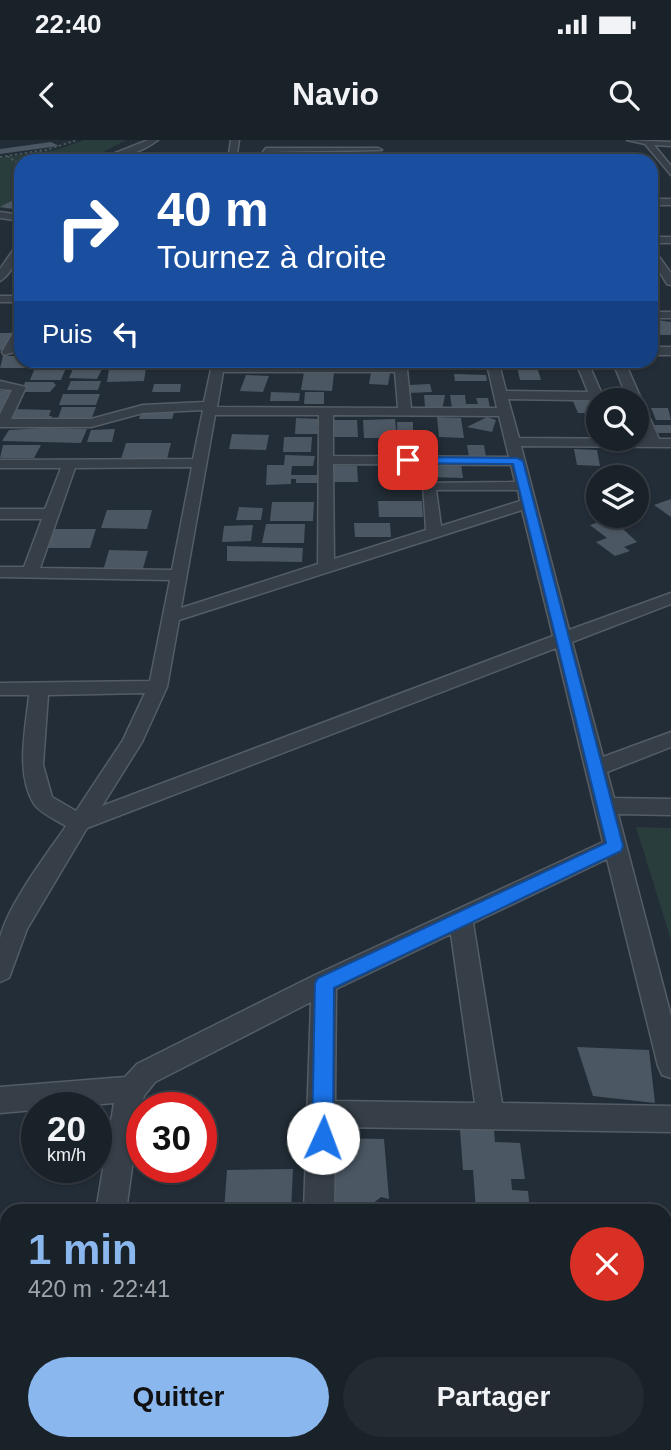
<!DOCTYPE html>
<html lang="fr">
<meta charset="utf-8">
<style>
body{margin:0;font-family:Helvetica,sans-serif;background:#232a31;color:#f1f3f6;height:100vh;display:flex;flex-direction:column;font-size:26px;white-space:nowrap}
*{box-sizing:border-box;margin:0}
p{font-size:23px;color:#9fa4a8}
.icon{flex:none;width:38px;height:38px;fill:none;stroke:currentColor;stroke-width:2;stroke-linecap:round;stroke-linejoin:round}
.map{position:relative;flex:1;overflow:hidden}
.details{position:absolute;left:0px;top:1064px;width:672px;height:247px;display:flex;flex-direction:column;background:#1a2229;border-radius:21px 21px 0 0;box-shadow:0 2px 5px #0004,0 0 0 2px #383f46}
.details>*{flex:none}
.guide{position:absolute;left:14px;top:14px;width:644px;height:214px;border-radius:21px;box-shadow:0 2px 5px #0004,0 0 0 2px #383f46;background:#1a4fa0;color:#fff;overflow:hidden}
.tools{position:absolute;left:586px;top:248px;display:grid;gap:14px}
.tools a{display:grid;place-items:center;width:63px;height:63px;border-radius:50%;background:#1a2229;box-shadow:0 2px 5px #0004,0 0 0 2px #383f46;font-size:35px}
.speed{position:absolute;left:21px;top:952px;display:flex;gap:14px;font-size:35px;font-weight:700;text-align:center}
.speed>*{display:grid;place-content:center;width:91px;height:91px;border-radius:50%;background:#1a2229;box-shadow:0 2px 5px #0004,0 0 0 2px #383f46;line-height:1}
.speed small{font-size:18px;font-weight:400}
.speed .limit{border:10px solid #d22;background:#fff;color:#111}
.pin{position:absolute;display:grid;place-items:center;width:60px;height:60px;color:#fff;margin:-30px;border-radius:14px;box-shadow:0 4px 10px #0006}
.me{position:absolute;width:77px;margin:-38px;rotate:2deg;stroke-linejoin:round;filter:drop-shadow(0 0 5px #0008)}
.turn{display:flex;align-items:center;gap:24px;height:147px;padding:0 28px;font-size:32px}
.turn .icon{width:91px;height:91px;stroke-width:2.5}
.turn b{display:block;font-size:49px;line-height:60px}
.then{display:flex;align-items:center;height:66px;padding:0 28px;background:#0003;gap:14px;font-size:26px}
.round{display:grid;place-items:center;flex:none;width:74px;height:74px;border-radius:37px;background:#232a31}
.summary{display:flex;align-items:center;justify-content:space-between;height:119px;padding:0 28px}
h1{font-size:42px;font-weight:800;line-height:52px;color:#8bb7ef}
.primary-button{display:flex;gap:14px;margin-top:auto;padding:14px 28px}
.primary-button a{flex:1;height:80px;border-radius:42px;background:#8bb7ef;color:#111;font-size:28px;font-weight:800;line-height:80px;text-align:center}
.primary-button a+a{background:#232a31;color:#f1f3f6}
.status{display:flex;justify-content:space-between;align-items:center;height:49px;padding:0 35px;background:#1a2229;direction:ltr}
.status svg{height:19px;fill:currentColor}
header{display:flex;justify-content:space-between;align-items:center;height:91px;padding:0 28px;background:#1a2229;font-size:32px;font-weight:800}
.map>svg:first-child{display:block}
.green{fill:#293d3c}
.building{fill:#4b5763}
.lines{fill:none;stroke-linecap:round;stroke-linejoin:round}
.minor-casing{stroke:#545d66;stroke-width:3}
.path{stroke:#46585a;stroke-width:2;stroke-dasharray:2.5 2.5;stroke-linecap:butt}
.minor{fill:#363f48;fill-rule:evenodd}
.route{fill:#1a73e8;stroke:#114b97;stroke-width:2}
</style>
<div class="status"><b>22:40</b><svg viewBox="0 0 49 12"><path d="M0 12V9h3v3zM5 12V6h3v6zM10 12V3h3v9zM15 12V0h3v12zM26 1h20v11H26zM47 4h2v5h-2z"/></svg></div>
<header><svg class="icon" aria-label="back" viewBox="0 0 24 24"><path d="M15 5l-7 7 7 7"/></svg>Navio<svg class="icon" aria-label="search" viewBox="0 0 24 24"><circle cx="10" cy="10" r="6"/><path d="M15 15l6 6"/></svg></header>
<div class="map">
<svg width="671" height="1310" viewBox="0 0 671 1310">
<rect width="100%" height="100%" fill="#232d37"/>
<g class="green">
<polygon points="84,0 126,0 86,21 21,21 21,70 0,68 0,18 56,10"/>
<polygon points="636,687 671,688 671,800"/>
</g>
<g class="building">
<polygon points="51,2 59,6 0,14 0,9"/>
<polygon points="21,56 21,70 0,67"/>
<polygon points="651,179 671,182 671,195 655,195"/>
<polygon points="0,193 13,193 3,210 0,210"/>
<polygon points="3,216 21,216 21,220 36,220 33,228 0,228"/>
<polygon points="406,220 423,220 424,228 407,228"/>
<polygon points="540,220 578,220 580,227 541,226"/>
<polygon points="517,227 537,227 541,240 520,240"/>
<polygon points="35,228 66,228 61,240 30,240"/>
<polygon points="146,228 144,241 107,242 109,229"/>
<polygon points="73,229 102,229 97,239 69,238"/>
<polygon points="304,232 334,233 332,251 301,250"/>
<polygon points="371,232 390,233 388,245 369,244"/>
<polygon points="454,234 486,235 487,241 455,241"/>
<polygon points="246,235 269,236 263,252 240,251"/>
<polygon points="71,241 101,241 98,250 67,250"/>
<polygon points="25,242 53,242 56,245 50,252 22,252"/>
<polygon points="154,244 181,244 180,252 152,252"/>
<polygon points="430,244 432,252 409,253 408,245"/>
<polygon points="0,251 13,251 0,277"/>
<polygon points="271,252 300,253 299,261 270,261"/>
<polygon points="305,252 324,252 324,264 304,264"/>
<polygon points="63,254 100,254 96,265 59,265"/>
<polygon points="424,255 445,255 442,271 425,267"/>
<polygon points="450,255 465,255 466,264 478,264 476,258 488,258 490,268 452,268"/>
<polygon points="572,259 598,259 598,273 578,273"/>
<polygon points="62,267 96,267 91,280 57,281"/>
<polygon points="651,268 668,268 671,280 656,280"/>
<polygon points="14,269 51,270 49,276 52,276 50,280 7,281"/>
<polygon points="141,273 174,273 172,279 139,279"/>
<polygon points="437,277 461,278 464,298 439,297"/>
<polygon points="487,277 496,280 492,292 467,287"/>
<polygon points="296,278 320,279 317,290 321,290 320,294 295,294"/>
<polygon points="395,279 397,298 364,298 363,280"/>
<polygon points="332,280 357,280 358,297 332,297"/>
<polygon points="397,282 413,282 413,299 431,299 433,314 398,314"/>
<polygon points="654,285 671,285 671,293 658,293"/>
<polygon points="44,288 87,289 81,303 2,301 9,290"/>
<polygon points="115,289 112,302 87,302 91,290"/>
<polygon points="232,294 269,295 266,310 229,309"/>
<polygon points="284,297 312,297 311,312 283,312"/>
<polygon points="126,303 171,303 167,319 121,319"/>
<polygon points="3,305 41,305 34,318 0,318"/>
<polygon points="467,305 484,305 486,317 469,317"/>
<polygon points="574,309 597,310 600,326 577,325"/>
<polygon points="285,315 315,316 313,326 292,326 291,335 318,335 318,343 296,343 296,339 291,339 291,344 266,345 267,325 284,325"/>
<polygon points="428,322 461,323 463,338 429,337"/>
<polygon points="330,326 357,326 358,342 330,342"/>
<polygon points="671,359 671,377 654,365"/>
<polygon points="378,361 422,361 423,377 379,377"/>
<polygon points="272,362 314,362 313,381 270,381"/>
<polygon points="239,367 263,368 261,380 236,380"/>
<polygon points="107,370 152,370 147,389 101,388"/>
<polygon points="611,378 637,402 624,407 630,411 615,416 596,402 607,398 590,385"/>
<polygon points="354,383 390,383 391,397 355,397"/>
<polygon points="266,384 305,384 304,403 262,403"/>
<polygon points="253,385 251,401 222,402 224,386"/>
<polygon points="50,389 96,389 90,408 43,408"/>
<polygon points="227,406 303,408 302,422 227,421"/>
<polygon points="109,410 148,411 142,432 103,431"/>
<polygon points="577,907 649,910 655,963 593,956"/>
<polygon points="460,990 494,990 495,1002 520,1003 525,1039 511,1039 512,1050 528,1051 530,1071 476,1071 473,1030 463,1030"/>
<polygon points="333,998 384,999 389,1059 381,1057 363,1071 336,1071 328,1043"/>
<polygon points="293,1029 291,1071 224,1071 227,1030"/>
<polygon points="665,1232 671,1232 671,1310 657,1310 656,1304 665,1304"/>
</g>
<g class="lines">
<defs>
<g id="minor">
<path d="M148,0H158C140,13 117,21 95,21Z"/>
<polygon points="231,0 239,0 236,21 228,21"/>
<polygon points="627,0 671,2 671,6 654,5 671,26 671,35 645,4"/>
<polygon points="266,8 378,8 382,10 263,12"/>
<polygon points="365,14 440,14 444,17 362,19"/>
<polygon points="502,14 594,14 598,17 499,19"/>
<rect x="651" y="59" width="20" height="6"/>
<polygon points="0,72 21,75 21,81 0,78"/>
<rect x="651" y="97" width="20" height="6"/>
<path d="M21,99C21,113 12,134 0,141V129Z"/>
<polygon points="651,106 671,133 671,145 667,144 651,118"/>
<rect x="0" y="156" width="21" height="6"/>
<rect x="651" y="172" width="20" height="6"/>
<polygon points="21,185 21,200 14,212 4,215 2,212 17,186"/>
<rect x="651" y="207" width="20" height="8"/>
<path d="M213,220H225L224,224H394V220H406L411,268H497L486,220H498L506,251L588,252L575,220H587L601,252H625L612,220H624L659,299H671V307L521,306L569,490L671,453V464L572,502L603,617L671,592V607L607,632L614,658L671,659V675L618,674L671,876V938L662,935L658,926L607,719L473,783L502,963L671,966V992L335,987L334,1071H304L311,862L155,942L144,956L140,970L126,1071H96L114,963L0,973V947L125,937L137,924L315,835L603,702L556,508L87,688L27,789L9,838L0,842C0,828 0,811 0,798C7,766 47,714 66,686C56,680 40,673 34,664C15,633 26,588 29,555H0V543L150,541L170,440L0,437V427H24L42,379H0V369H45L61,328H0V320L193,319L203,270L143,273L91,287H0V274L12,250L0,249V241L26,247L11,279H91L143,265L204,262ZM223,232H395L398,268L217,267ZM508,259L637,261V280L645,299L519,298ZM215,275H319L318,424L181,468ZM333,275L499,276L509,317L333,316ZM333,324L511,325L515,342L423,343L426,390L334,419ZM192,327L172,430L40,428L75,328ZM436,350H518L520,361L441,386ZM522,370L553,496L102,666L142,602L167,547L179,480ZM145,553L123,600L76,671L52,657L43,625L48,555ZM451,794L475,963L335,961L336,849Z"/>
<rect x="665" y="1179" width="6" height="32"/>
<polygon points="56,1304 90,1304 89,1310 55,1310"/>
<polygon points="509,1304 543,1304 544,1310 510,1310"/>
</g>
</defs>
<use href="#minor" class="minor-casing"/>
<g class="path">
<polyline points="7,16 21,25"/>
<polyline points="0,17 46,10 77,0"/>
</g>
<use href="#minor" class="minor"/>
</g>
<polygon class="route" points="408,317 517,318 523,321 623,706 621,711 334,848 333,998 330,1005 323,1008 315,1005 312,998 315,843 318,838 606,703 513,324 404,323 402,320"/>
</svg>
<div class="tools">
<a><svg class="icon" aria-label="search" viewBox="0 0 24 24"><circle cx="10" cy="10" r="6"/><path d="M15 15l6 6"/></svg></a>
<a><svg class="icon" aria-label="layers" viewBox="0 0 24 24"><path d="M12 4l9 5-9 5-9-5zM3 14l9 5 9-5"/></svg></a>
</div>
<div class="speed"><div>20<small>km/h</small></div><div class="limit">30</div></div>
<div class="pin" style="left:408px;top:320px;background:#d93025"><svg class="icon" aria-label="arrive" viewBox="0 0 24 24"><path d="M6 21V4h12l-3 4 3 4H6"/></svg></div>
<svg class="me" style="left:323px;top:998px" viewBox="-20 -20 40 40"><circle r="19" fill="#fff"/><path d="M0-13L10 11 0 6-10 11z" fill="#1a73e8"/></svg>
<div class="guide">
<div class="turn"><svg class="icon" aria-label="right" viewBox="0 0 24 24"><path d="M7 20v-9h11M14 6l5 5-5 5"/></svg><div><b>40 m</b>Tournez à droite</div></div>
<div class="then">Puis<svg class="icon" aria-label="left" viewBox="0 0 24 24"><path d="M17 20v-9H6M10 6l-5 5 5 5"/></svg></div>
</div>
<section class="details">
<div class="summary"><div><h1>1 min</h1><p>420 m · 22:41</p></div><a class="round" style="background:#d93025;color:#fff"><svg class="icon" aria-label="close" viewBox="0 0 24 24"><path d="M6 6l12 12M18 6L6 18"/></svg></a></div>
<div class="primary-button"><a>Quitter</a><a>Partager</a></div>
</section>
</div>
